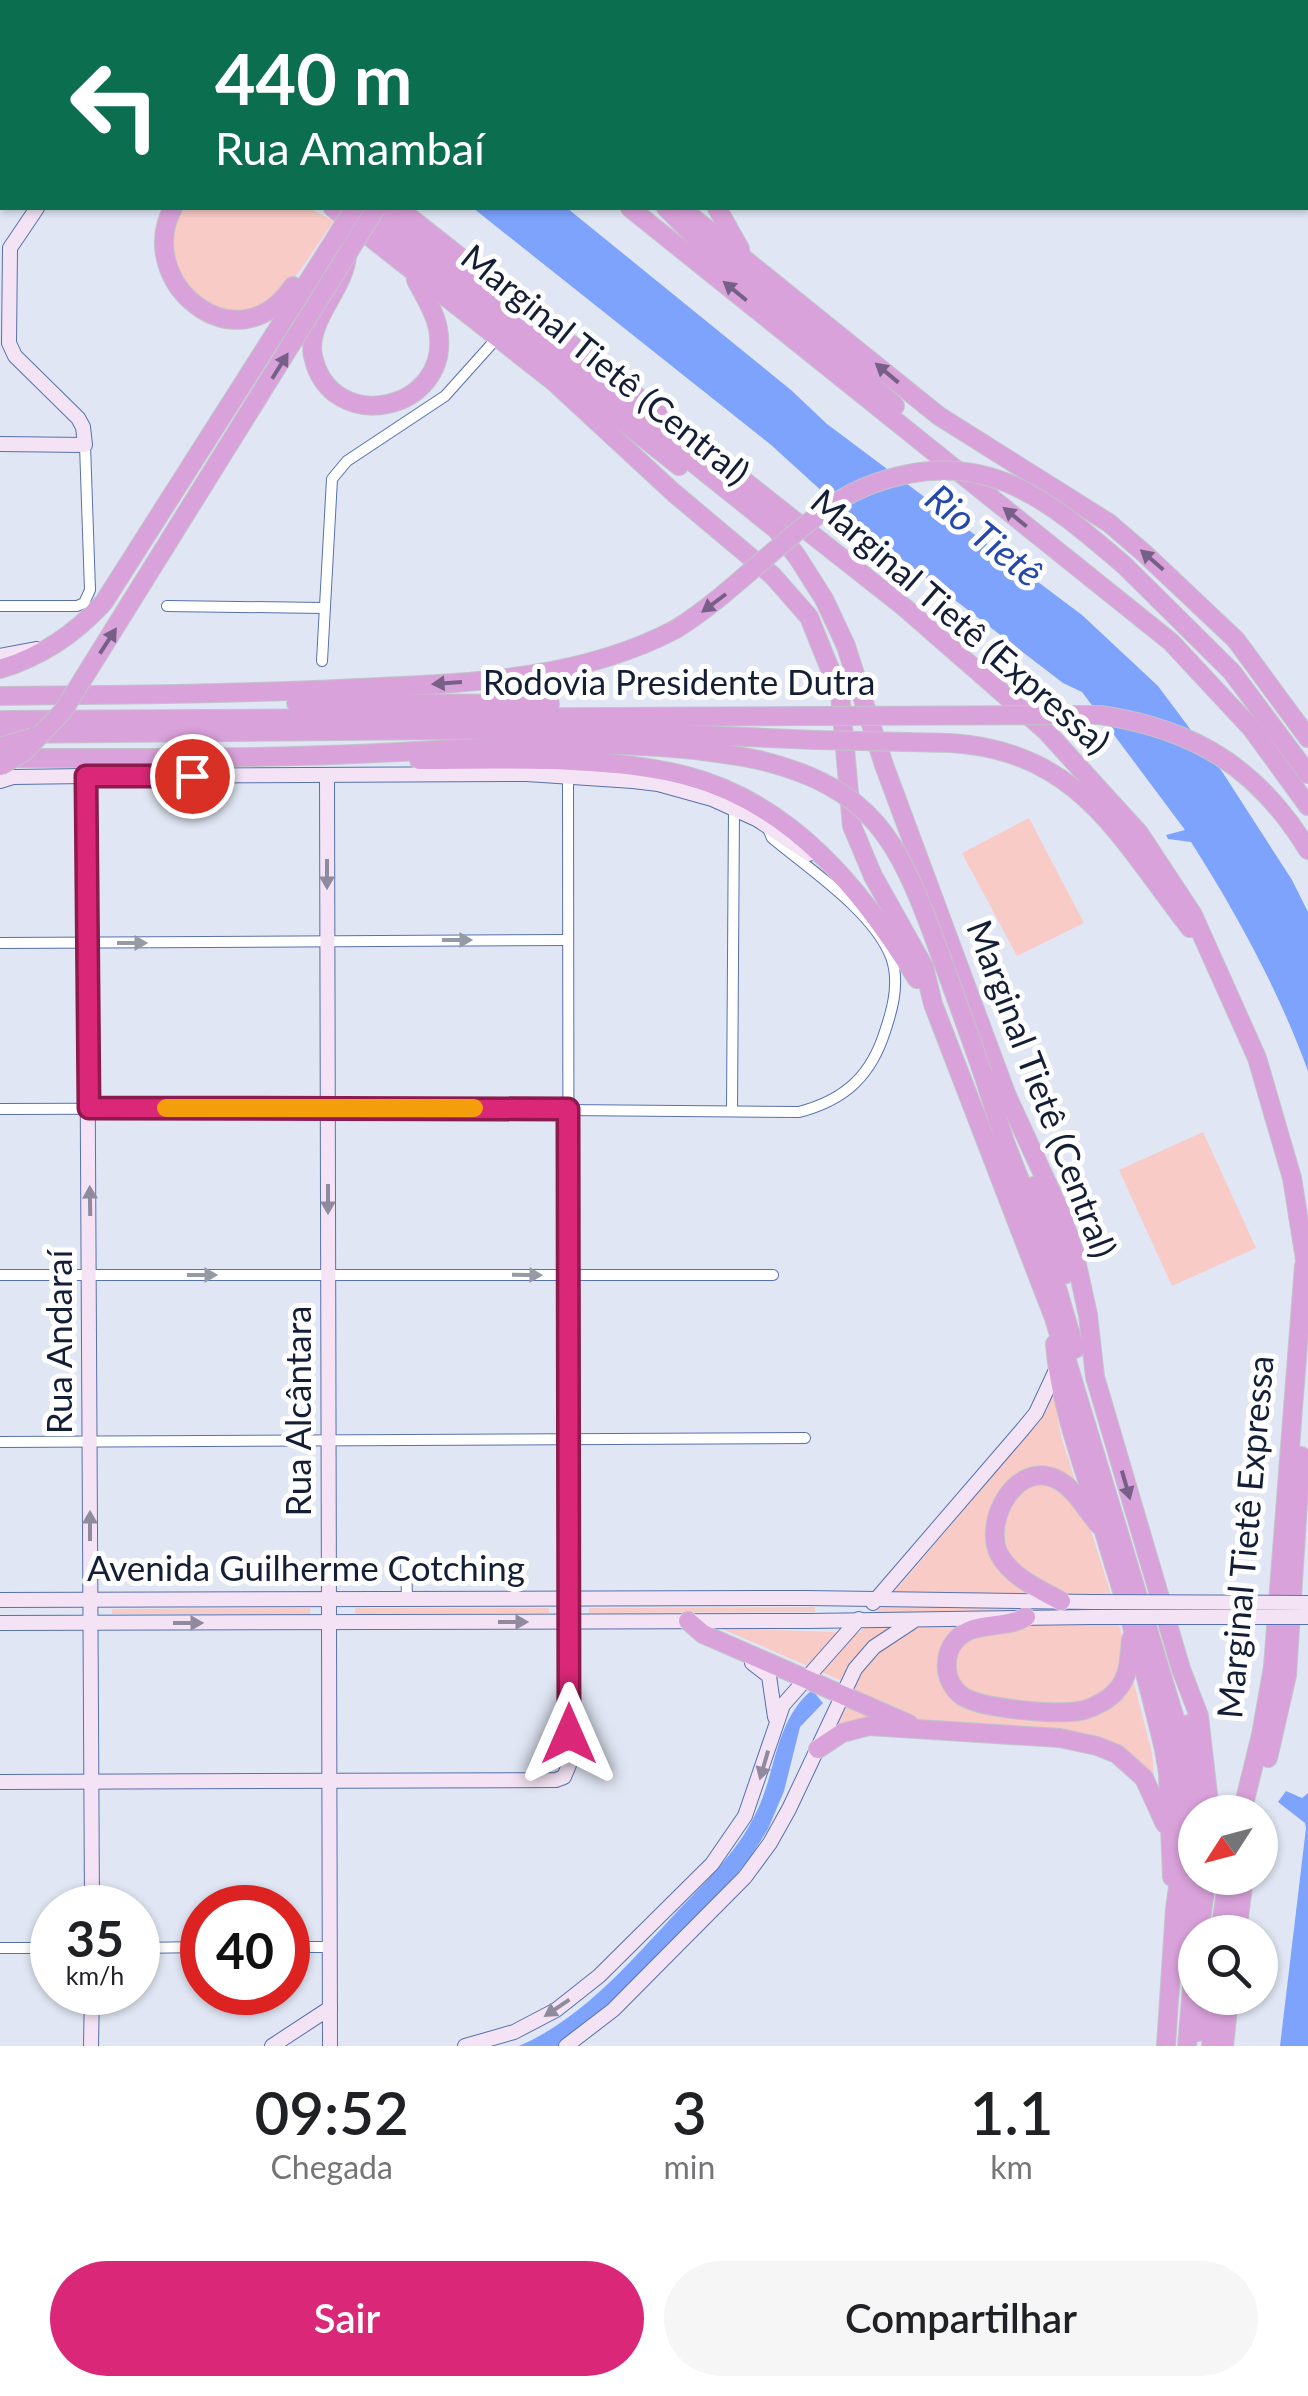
<!DOCTYPE html>
<html lang="pt">
<meta charset="utf-8">
<style>
body{margin:0;font-family:Lato,sans-serif;background:#f6f6f6;color:#202124;height:100vh;display:flex;flex-direction:column;font-size:38px;white-space:nowrap}
*{box-sizing:border-box;margin:0}
p{font-size:32px;color:#757577}
.icon{flex:none;width:55px;height:55px;fill:none;stroke:currentColor;stroke-width:2;stroke-linecap:round;stroke-linejoin:round}
.map{position:relative;height:2046px;overflow:hidden}
.panel{display:flex;flex-direction:column;background:#fff;flex:1}
.panel>*{flex:none}
.hud{position:absolute;left:0px;top:0px;width:1310px;height:210px;box-shadow:0 2px 8px #0004;background:#0b6e4f;color:#fff;overflow:hidden}
.needle{width:65px;rotate:234deg}
.controls{position:absolute;left:1178px;top:1795px;display:grid;gap:20px}
.controls a{display:grid;place-items:center;width:100px;height:100px;border-radius:50%;background:#fff;box-shadow:0 2px 8px #0004;font-size:50px}
.speed{position:absolute;left:30px;top:1885px;display:flex;gap:20px;font-size:50px;font-weight:700;text-align:center}
.speed>*{display:grid;place-content:center;width:130px;height:130px;border-radius:50%;background:#fff;box-shadow:0 2px 8px #0004;line-height:1}
.speed small{font-size:25px;font-weight:400}
.speed .limit{border:15px solid #d22;background:#fff;color:#111}
.pin{position:absolute;display:grid;place-items:center;width:85px;height:85px;color:#fff;margin:-42px;border:5px solid #fff;border-radius:50%;box-shadow:0 2px 10px #0007}
.me{position:absolute;width:110px;margin:-55px;rotate:0deg;stroke-linejoin:round;filter:drop-shadow(0 0 8px #0008)}
.turn{display:flex;align-items:center;gap:35px;height:210px;padding:0 50px;font-size:45px}
.turn .icon{width:130px;height:130px;stroke-width:2.5}
.turn b{display:block;font-size:70px;line-height:85px}
.eta{display:flex;justify-content:space-evenly;align-items:center;height:170px;text-align:center}
.eta b{font-size:60px;font-weight:600;line-height:70px}
.cta{display:flex;gap:20px;margin-top:auto;padding:20px 50px}
.cta a{flex:1;height:115px;border-radius:60px;background:#db2777;color:#fff;font-size:40px;font-weight:600;line-height:115px;text-align:center}
.cta a+a{background:#f6f6f6;color:#202124}
.map>svg:first-child{display:block}
.green{fill:#f9cbc6}
.water{fill:#7da3fd}
.lines{fill:none;stroke-linecap:round;stroke-linejoin:round}
.street-casing{stroke:#5771ad;stroke-width:12}
.secondary-casing{stroke:#5771ad;stroke-width:16}
.highway-casing{stroke:#c2c4cb;stroke-width:20}
.street{stroke:#fff;stroke-width:10}
.secondary{stroke:#f4e3f4;stroke-width:14}
.highway{stroke:#daa2db;stroke-width:18}
.secondary-bridge-casing{stroke:#5771ad;stroke-width:16;stroke-linecap:butt}
.highway-bridge-casing{stroke:#c2c4cb;stroke-width:20;stroke-linecap:butt}
.secondary-bridge{stroke:#f4e3f4;stroke-width:14}
.highway-bridge{stroke:#daa2db;stroke-width:18}
.oneway{fill:#776088}
.oneway2{fill:#8f8a9e}
.oneway3{fill:#959aa5}
.route-casing{stroke:#8e194d;stroke-width:25}
.route{stroke:#db2777;stroke-width:18}
.slow{stroke:#f59e0b;stroke-width:18}
.labels{text-anchor:middle;stroke-width:10;stroke-linejoin:round;paint-order:stroke}
.street-label{font-size:35px;fill:#141e36;stroke:#fff}
.water-label{font-size:38px;font-style:italic;fill:#2548ad;stroke:#fff}
</style>
<div class="map">
<svg width="1308" height="2046" viewBox="0 0 1308 2046">
<rect width="100%" height="100%" fill="#e0e6f4"/>
<g class="green">
<path d="M181,208H309L334,221C319,241 296,281 278,296C239,330 181,301 174,253C171,236 175,223 181,208Z"/>
<polygon points="1029,818 1084,923 1017,956 962,853"/>
<polygon points="1203,1132 1256,1248 1172,1286 1119,1170"/>
<polygon points="1053,1389 1061,1436 1111,1594 1152,1753 1158,1826 1141,1781 1109,1747 836,1727 856,1687 720,1628 859,1633 1040,1421 1048,1408"/>
<polygon points="815,1607 815,1612 589,1613 589,1608"/>
<polygon points="310,1608 310,1614 112,1614 112,1609"/>
<polygon points="355,1608 549,1608 549,1613 355,1614"/>
</g>
<g class="water">
<path d="M473,208H567L791,390L827,424L1082,615L1158,686L1223,773L1292,880L1308,912V1071C1278,989 1238,916 1191,842L1168,839L1166,835L1185,830L1082,692L1063,683L869,534L770,444Z"/>
<path d="M812,1690L823,1703L800,1727L784,1791L768,1829L748,1861L716,1898L609,2010L575,2036L558,2046H519C582,2019 629,1963 675,1914C705,1882 737,1853 756,1813C777,1771 774,1722 812,1690Z"/>
<polygon points="1286,1791 1302,1798 1308,1793 1308,2046 1280,2046 1306,1828 1305,1823 1278,1802"/>
</g>
<g class="lines">
<defs>
<g id="street">
<polyline points="0,76 2,77"/>
<polyline points="0,606 77,606 84,603 90,590 85,445"/>
<polyline points="167,606 324,608"/>
<polyline points="322,661 332,479 347,461 445,396 497,338"/>
<polyline points="568,775 569,1599"/>
<polyline points="0,943 568,940"/>
<path d="M0,1109L341,1108L799,1112C841,1101 867,1080 882,1040C891,1015 901,984 891,957C873,911 809,869 772,838L767,826"/>
<polyline points="732,1109 734,809"/>
<polyline points="0,1275 773,1275"/>
<polyline points="0,1442 805,1438"/>
<polyline points="406,1560 407,1599"/>
<polyline points="288,1947 330,1947"/>
<polyline points="0,1948 52,1948"/>
<polyline points="138,1948 202,1947"/>
</g>
<g id="secondary">
<polyline points="0,444 85,445 83,427 78,418 15,356 9,343 10,248 37,208"/>
<polyline points="0,656 36,649"/>
<polyline points="86,776 92,1908"/>
<polyline points="327,777 330,2046"/>
<polyline points="0,781 13,777 86,776 527,774 633,781 658,784 712,799 758,820 809,854"/>
<polyline points="0,1600 806,1598 1092,1602"/>
<polyline points="873,1603 1022,1430 1036,1413 1057,1368"/>
<polyline points="0,1623 808,1621 1092,1617"/>
<polyline points="752,1663 769,1676 775,1717"/>
<polyline points="0,1782 556,1780 564,1777 569,1765 569,1599"/>
<polyline points="91,2046 92,1992"/>
<polyline points="272,2046 330,2008"/>
<polyline points="465,2046 514,2032 556,2010 599,1976 712,1864 745,1816 783,1705 859,1619"/>
<polyline points="566,2046 613,2010 745,1877 770,1843 789,1809 855,1669 874,1647 912,1622"/>
</g>
<g id="highway">
<polyline points="60,0 63,2"/>
<polyline points="90,0 93,2"/>
<polyline points="146,0 149,2"/>
<polyline points="370,0 373,2"/>
<polyline points="395,0 398,2"/>
<polyline points="424,0 427,2"/>
<polyline points="644,0 644,2"/>
<polyline points="658,0 658,2"/>
<polyline points="478,2 479,0"/>
<polyline points="501,2 502,0"/>
<path d="M173,208C133,282 237,369 293,286"/>
<polyline points="333,208 554,382 674,493 773,576 809,617 840,694 852,826 873,876 924,967 933,1004 1054,1318 1175,1719 1185,1803 1184,1844 1175,1909 1166,2046"/>
<polyline points="376,208 777,530 798,558 824,599 846,646 884,765 1007,1096 1060,1211 1074,1251 1088,1315 1095,1377 1181,1669 1199,1716 1210,1812"/>
<polyline points="398,208 904,607 1046,731 1139,833 1193,915 1257,1058 1292,1178 1308,1278"/>
<polyline points="630,208 1171,642 1252,729 1308,806"/>
<polyline points="666,208 698,240 833,350 895,406"/>
<polyline points="681,208 939,416 1109,523 1144,553 1236,640 1308,738"/>
<polyline points="717,208 740,249"/>
<polyline points="359,211 679,466"/>
<path d="M347,256C344,290 306,321 313,356C330,437 453,412 438,329C435,311 424,296 416,280"/>
<polyline points="1124,565 1232,672 1308,774"/>
<path d="M0,669C41,657 75,634 104,602L335,239"/>
<path d="M0,696C119,695 238,694 357,688C465,683 578,681 676,629"/>
<polyline points="296,703 550,704"/>
<path d="M1100,715C1195,729 1258,768 1308,850"/>
<polyline points="0,720 809,716"/>
<polyline points="0,734 562,729 815,740"/>
<path d="M951,743C1079,751 1119,837 1190,928"/>
<path d="M11,758C133,758 256,759 378,753C502,747 636,735 759,760"/>
<path d="M419,760C502,760 607,755 687,776C793,804 862,890 917,979"/>
<polyline points="983,1074 1005,1142 1042,1237 1075,1349"/>
<polyline points="1034,1186 1055,1233 1066,1274"/>
<path d="M1055,1344C1060,1409 1086,1473 1105,1535C1127,1605 1147,1677 1164,1749L1168,1773L1172,1877"/>
<path d="M1061,1601C1039,1589 1011,1577 999,1554C983,1521 1016,1460 1056,1479C1074,1487 1086,1510 1099,1525"/>
<path d="M1026,1617C1004,1630 972,1620 955,1641C948,1649 946,1659 947,1670C948,1680 954,1690 962,1696C982,1709 1061,1716 1084,1710C1095,1707 1110,1699 1117,1690C1130,1676 1129,1656 1131,1639"/>
<polyline points="688,1621 703,1634 909,1724"/>
<polyline points="1189,1724 1198,1812"/>
<polyline points="818,1749 842,1733 869,1726 1060,1738 1097,1746 1117,1754 1144,1778 1165,1824"/>
<polyline points="1268,1758 1287,1675 1301,1456"/>
<polyline points="1242,1812 1261,1735 1273,1667 1304,1266"/>
<polyline points="1199,1932 1207,1878"/>
<polyline points="1220,1932 1228,1878"/>
<polyline points="1237,1932 1244,1878"/>
<polyline points="1182,1961 1195,1867"/>
<polyline points="1198,2032 1204,1998"/>
<polyline points="1187,2046 1195,1953"/>
<polyline points="1211,2046 1215,1998"/>
<polyline points="1224,2046 1229,1998"/>
</g>
</defs>
<use href="#street" class="street-casing"/>
<use href="#secondary" class="secondary-casing"/>
<use href="#highway" class="highway-casing"/>
<use href="#street" class="street"/>
<use href="#secondary" class="secondary"/>
<use href="#highway" class="highway"/>
<defs>
<g id="secondary-bridge">
<polyline points="1092,1602 1308,1603"/>
<polyline points="1092,1617 1308,1617"/>
</g>
<g id="highway-bridge">
<polyline points="335,239 354,208"/>
<path d="M676,629C730,595 773,547 825,510C850,491 878,480 908,474C1001,456 1058,509 1124,565"/>
<polyline points="809,716 1100,715"/>
<polyline points="815,740 951,743"/>
<polyline points="0,747 33,737"/>
<path d="M759,760C873,788 898,840 936,943C952,987 968,1030 983,1074"/>
<polyline points="0,766 24,752 63,711 376,208"/>
</g>
</defs>
<use href="#secondary-bridge" class="secondary-bridge-casing"/>
<use href="#highway-bridge" class="highway-bridge-casing"/>
<use href="#secondary-bridge" class="secondary-bridge"/>
<use href="#highway-bridge" class="highway-bridge"/>
</g>
<defs><path id="oneway-solid" d="M-6-.8H1V-3.2L6.5 0L1 3.2V.8H-6Z" transform="scale(2.5)"/></defs>
<g class="oneway">
<use href="#oneway-solid" transform="translate(735 291) rotate(-141)"/>
<use href="#oneway-solid" transform="translate(280 366) rotate(-58)"/>
<use href="#oneway-solid" transform="translate(887 373) rotate(-140)"/>
<use href="#oneway-solid" transform="translate(1015 517) rotate(-141)"/>
<use href="#oneway-solid" transform="translate(1152 560) rotate(-139)"/>
<use href="#oneway-solid" transform="translate(714 603) rotate(143)"/>
<use href="#oneway-solid" transform="translate(108 641) rotate(-57)"/>
<use href="#oneway-solid" transform="translate(447 683) rotate(176)"/>
<use href="#oneway-solid" transform="translate(1126 1485) rotate(74)"/>
</g>
<g class="oneway2">
<use href="#oneway-solid" transform="translate(327 874) rotate(90)"/>
<use href="#oneway-solid" transform="translate(328 1199) rotate(90)"/>
<use href="#oneway-solid" transform="translate(90 1201) rotate(-91)"/>
<use href="#oneway-solid" transform="translate(90 1526) rotate(-90)"/>
<use href="#oneway-solid" transform="translate(513 1622)"/>
<use href="#oneway-solid" transform="translate(188 1623)"/>
<use href="#oneway-solid" transform="translate(764 1765) rotate(106)"/>
<use href="#oneway-solid" transform="translate(557 2008) rotate(146)"/>
</g>
<g class="oneway3">
<use href="#oneway-solid" transform="translate(457 940)"/>
<use href="#oneway-solid" transform="translate(132 943)"/>
<use href="#oneway-solid" transform="translate(202 1275)"/>
<use href="#oneway-solid" transform="translate(527 1275) rotate(1)"/>
</g>
<g class="lines">
<defs>
<polyline id="route" points="192,776 86,776 89,1108 568,1109 569,1734"/>
</defs>
<use href="#route" class="route-casing"/>
<use href="#route" class="route"/>
<polyline class="slow" points="166,1108 474,1108"/>
</g>
<g class="labels">
<g class="street-label">
<text transform="translate(605 365) rotate(39)" y="12">Marginal Tietê (Central)</text>
<text transform="translate(960 622) rotate(41)" y="12">Marginal Tietê (Expressa)</text>
<text x="679" y="695">Rodovia Presidente Dutra</text>
<text transform="translate(1041 1089) rotate(69)" y="12">Marginal Tietê (Central)</text>
<text transform="translate(60 1342) rotate(-90)" y="12">Rua Andaraí</text>
<text transform="translate(299 1411) rotate(-90)" y="12">Rua Alcântara</text>
<text transform="translate(1246 1537) rotate(-85)" y="12">Marginal Tietê Expressa</text>
<text x="306" y="1581">Avenida Guilherme Cotching</text>
</g>
<g class="water-label">
<text transform="translate(984 536) rotate(39)" y="13">Rio Tietê</text>
</g>
</g>
</svg>
<div class="controls">
<a><svg class="needle" viewBox="-14 -14 28 28"><path d="M0-13l5 13h-10z" fill="#e53935"/><path d="M0 13l5-13h-10z" fill="#757577"/></svg></a>
<a><svg class="icon" aria-label="search" viewBox="0 0 24 24"><circle cx="10" cy="10" r="6"/><path d="M15 15l6 6"/></svg></a>
</div>
<div class="speed"><div>35<small>km/h</small></div><div class="limit">40</div></div>
<div class="pin" style="left:192px;top:776px;background:#d93025"><svg class="icon" aria-label="arrive" viewBox="0 0 24 24"><path d="M6 21V4h12l-3 4 3 4H6"/></svg></div>
<svg class="me" style="left:569px;top:1734px" viewBox="-20 -20 40 40"><path d="M0-17L14 15 0 8-14 15z" fill="#db2777" stroke="#fff" stroke-width="4"/></svg>
<div class="hud">
<div class="turn"><svg class="icon" aria-label="left" viewBox="0 0 24 24"><path d="M17 20v-9H6M10 6l-5 5 5 5"/></svg><div><b>440 m</b>Rua Amambaí</div></div>
</div>
</div>
<section class="panel">
<div class="eta">
<div><b>09:52</b><p>Chegada</p></div>
<div><b>3</b><p>min</p></div>
<div><b>1.1</b><p>km</p></div>
</div>
<div class="cta"><a>Sair</a><a>Compartilhar</a></div>
</section>
